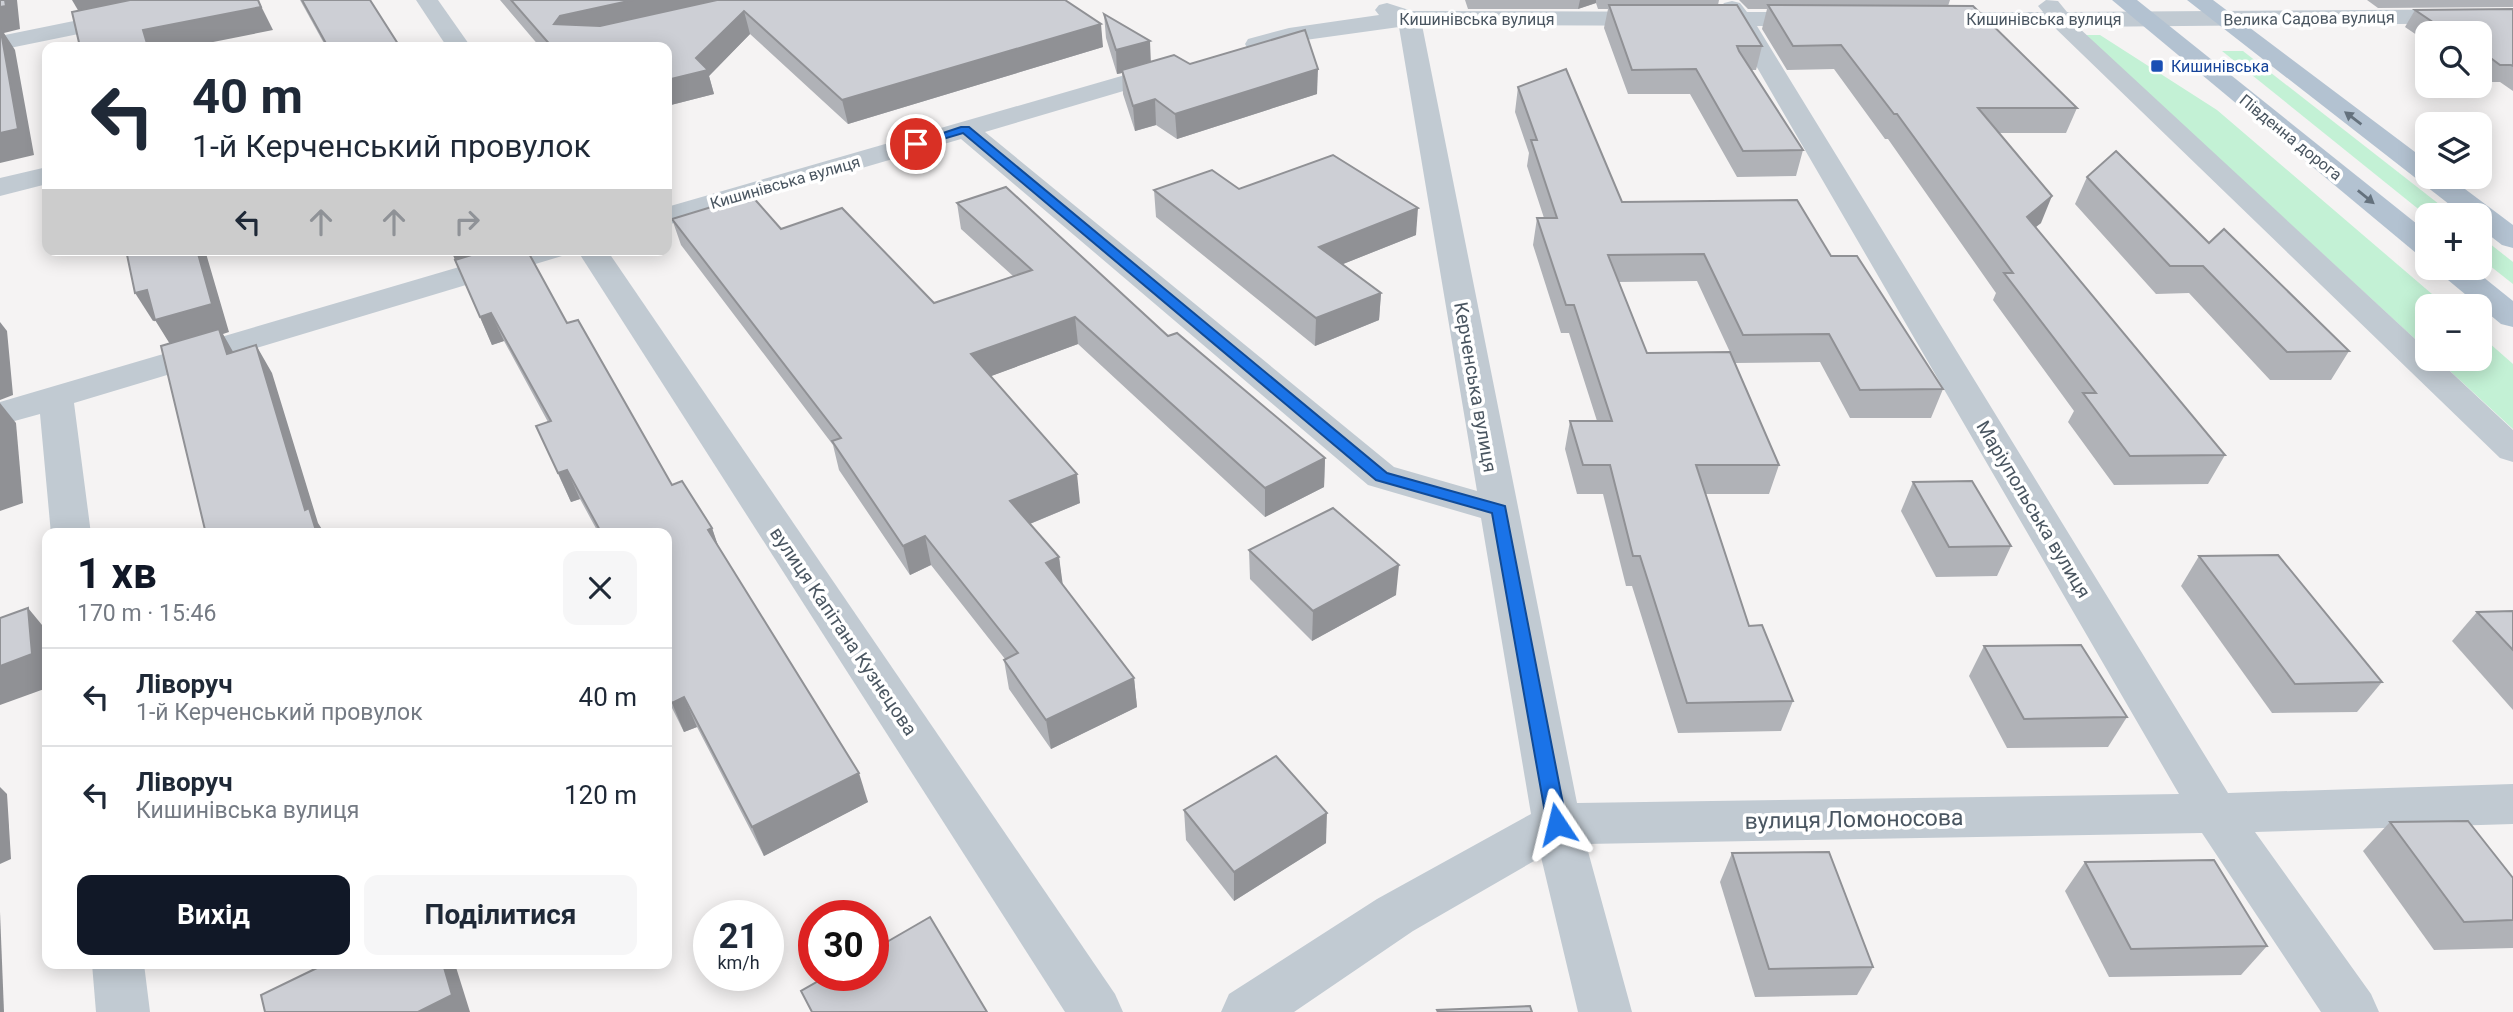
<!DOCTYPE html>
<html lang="uk">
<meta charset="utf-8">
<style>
body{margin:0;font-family:Roboto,sans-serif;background:#f6f6f7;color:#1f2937;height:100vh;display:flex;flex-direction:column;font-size:26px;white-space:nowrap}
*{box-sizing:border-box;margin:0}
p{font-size:23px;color:#747a83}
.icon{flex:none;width:38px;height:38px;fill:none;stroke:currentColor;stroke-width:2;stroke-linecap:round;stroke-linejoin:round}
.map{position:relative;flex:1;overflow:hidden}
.sheet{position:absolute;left:42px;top:528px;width:630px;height:441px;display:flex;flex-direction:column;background:#fff;border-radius:14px;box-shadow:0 4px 18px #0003}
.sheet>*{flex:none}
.top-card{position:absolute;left:42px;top:42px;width:630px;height:214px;border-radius:14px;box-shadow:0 4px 18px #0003;background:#fff;color:#1f2937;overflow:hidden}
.controls{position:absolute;left:2415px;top:21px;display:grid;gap:14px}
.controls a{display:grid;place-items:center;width:77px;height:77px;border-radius:14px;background:#fff;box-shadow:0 4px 18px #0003;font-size:35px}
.speed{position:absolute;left:693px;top:900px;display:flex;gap:14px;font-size:35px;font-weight:700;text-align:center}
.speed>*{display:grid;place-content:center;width:91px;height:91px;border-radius:50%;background:#fff;box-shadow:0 4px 18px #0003;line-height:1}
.speed small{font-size:18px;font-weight:400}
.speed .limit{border:10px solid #d22;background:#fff;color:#111}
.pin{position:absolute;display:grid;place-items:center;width:60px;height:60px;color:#fff;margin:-30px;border:4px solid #fff;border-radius:50%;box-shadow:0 2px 7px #0007}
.me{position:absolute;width:77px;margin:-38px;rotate:350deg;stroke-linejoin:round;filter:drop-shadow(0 0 5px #0008)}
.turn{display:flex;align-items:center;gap:24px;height:147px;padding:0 35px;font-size:32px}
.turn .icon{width:91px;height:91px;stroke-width:2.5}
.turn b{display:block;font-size:49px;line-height:60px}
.lanes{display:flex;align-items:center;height:66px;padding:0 35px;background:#0003;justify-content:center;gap:35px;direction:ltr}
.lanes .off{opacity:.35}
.round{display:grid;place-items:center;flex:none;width:74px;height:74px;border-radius:14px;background:#f6f6f7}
.headline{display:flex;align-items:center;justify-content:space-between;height:119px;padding:0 35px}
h1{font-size:42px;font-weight:700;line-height:52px;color:#111827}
.cta{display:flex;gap:14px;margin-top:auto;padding:14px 35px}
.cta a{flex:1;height:80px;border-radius:14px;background:#111827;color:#fff;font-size:28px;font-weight:700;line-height:80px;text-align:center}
.cta a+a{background:#f6f6f7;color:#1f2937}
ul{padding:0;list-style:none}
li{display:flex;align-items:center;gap:21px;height:98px;padding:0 35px;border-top:2px solid #e0e1e3}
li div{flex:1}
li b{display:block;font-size:26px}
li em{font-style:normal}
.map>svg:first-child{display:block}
.green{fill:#c3f1d5}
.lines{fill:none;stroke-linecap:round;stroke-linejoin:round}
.street{fill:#c1cad2;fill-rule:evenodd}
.primary{fill:#b3c2d1;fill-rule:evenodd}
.wall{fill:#b0b2b7}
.shaded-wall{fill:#909195}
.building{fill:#cdcfd5;stroke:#909195;stroke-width:2}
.oneway{fill:#64717d}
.route{fill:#1a73e8;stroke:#114b97;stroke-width:2}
.transit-dot{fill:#1a4fb4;stroke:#fff;stroke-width:2.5}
.labels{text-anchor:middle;stroke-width:7;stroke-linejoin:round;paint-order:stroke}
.far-street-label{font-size:16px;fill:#4a5661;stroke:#fff}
.far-transit-label{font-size:16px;fill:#164399;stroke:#fff;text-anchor:start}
.street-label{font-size:19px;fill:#4a5661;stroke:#fff}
.near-street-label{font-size:23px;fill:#4a5661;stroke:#fff}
</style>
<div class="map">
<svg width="2513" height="1012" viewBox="0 0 2513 1012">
<rect width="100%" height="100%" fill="#f5f3f3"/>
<g class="green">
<polygon points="2085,35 2100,35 2217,110 2446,306 2427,306 2427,350"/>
<polygon points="2222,51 2243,51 2453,215 2427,216"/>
<polygon points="2480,236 2513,262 2513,284 2480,258"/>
<polygon points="2480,335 2513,364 2513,429 2437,359 2480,359"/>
</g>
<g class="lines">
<g class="street">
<polygon points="177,0 222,0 219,5 211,7 0,50 0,36"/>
<polygon points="416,0 438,0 471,47 447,47"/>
<polygon points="2046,0 2058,1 2067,12 2513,9 2513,23 2078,27 2427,350 2427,359 2437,359 2513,430 2513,462 2500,458 2053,26 1933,26 1925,24 1921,19 1925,14 1933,12 2043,12 2038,6"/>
<path d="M1732,1L1740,3L1747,12H1817L1825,14L1829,19L1825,24L1817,26H1757L2228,793L2513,784V824L2255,832L2371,994L2379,1012H2321L2202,833L1586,844L1632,1012H1578L1541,857L1413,931L1294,1012H1221L1229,994L1377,899L1531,814L1481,518L1368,485L961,139L667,225V207L1163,64L1172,61L1181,64L1185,69L1181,74L985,132L1394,467L1477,491L1399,27L1291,42L1257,51L1248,49L1245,44L1248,39L1289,28L1379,15L1375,10L1379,5L1387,3L1412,11L1723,12L1720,8L1724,3ZM1422,25L1733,26L2179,794L1577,803Z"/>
<polygon points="47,167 47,184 0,196 0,178"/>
<polygon points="517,250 566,250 562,256 74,403 91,534 51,534 40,414 0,425 0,402"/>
<polygon points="577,250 607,250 1115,994 1123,1012 1065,1012"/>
<polygon points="92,964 144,964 150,1012 96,1012"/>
</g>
<g class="primary">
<polygon points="2112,0 2137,0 2427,232 2427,256 2416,253"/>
<polygon points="2187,0 2213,0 2427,161 2427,177 2449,177 2513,225 2513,248 2502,245 2480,228 2480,215 2463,215"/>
<polygon points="2438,268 2472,268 2513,301 2513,327 2501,324 2442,275"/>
</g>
</g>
<g class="wall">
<polygon points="300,0 370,0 400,47 326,47"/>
<polygon points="500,0 1065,0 1103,47 848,124 750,34 709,76 714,94 667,106 667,47 540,47"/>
<polygon points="1465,0 1719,0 1718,5 1762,46 1756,70 1751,70 1803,150 1796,176 1737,177 1690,94 1628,94 1604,28 1608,9 1598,9 1596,3 1578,9 1468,9"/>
<polygon points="1739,0 1950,0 1948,6 2077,108 2066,133 1999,133 2041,223 2035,227 2225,455 2208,484 2114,485 2068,422 2074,411 1993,300 1996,293 1888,139 1885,139 1834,69 1787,70 1762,29 1767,9 1748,9"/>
<polygon points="2367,0 2513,0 2513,7 2378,8"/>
<polygon points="2513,9 2513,91 2500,82 2490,82 2480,75 2480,33 2427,33 2427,42 2405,27 2415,10"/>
<polygon points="1104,14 1151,61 1190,64 1317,94 1177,139 1156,125 1135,131 1123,94 1122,73 1117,74 1106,38"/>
<polygon points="1518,87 1622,202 1831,256 1943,389 1931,418 1850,418 1820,362 1735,363 1697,281 1618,282 1647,353 1779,465 1769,494 1705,494 1749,626 1793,701 1781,731 1678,733 1632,586 1626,586 1603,494 1577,494 1565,449 1570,421 1597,421 1569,333 1561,333 1533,245 1537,218 1544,218 1527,166 1529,153 1515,112"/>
<polygon points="2087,177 2209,243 2349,351 2331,380 2270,380 2189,293 2156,294 2075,204"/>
<polygon points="1239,189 1416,235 1343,264 1381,293 1379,320 1315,346 1156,217 1154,190"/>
<polygon points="957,203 1168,336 1325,458 1324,487 1265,517 1078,344 991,376 1080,503 1030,524 1059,557 1062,584 1134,678 1137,707 1051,749 1009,689 1004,660 1005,659 931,565 910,575 839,470 833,445 681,245 672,219 781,229 934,303 1013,276 961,229"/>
<polygon points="451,250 567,323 672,485 712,528 718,547 868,802 764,856 697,727 684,732 667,698 667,534 599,534 580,499 571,502 536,426 548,422 504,341 492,345"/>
<polygon points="1913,482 2011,546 1997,576 1936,577 1901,511"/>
<polygon points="1249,550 1396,595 1312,641 1250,579"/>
<polygon points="2199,556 2382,682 2357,712 2272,713 2181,586"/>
<polygon points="2513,611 2513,710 2452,641 2477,612"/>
<polygon points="1984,646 2127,717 2108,747 2007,748 1969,676"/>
<polygon points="1184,810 1326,843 1234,901 1186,840"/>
<polygon points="2390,822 2513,878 2513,948 2434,950 2363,851"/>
<polygon points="1732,853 1873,967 1857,995 1755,997 1720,882"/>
<polygon points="2085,862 2267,946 2241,975 2109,977 2065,891"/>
</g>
<g class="shaded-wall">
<polygon points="5,0 17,0 20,29 4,33 15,50 34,155 0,163 0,7"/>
<polygon points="72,0 164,0 82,17"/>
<polygon points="258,0 273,30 188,47 148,47 143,30"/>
<polygon points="633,0 737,0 562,47 554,24 560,16"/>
<polygon points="1580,0 1596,0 1596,3 1578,9"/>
<polygon points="744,11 750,34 709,76 714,94 667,106 667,80 696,58"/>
<polygon points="1101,24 1103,47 848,124 842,100"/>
<polygon points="1150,41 1151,65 1122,70 1122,73 1117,74 1116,50"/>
<polygon points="1318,69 1317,94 1177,139 1175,114"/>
<polygon points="1155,99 1156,125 1135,131 1133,106"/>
<polygon points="2052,196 2041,223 2015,244 2027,217"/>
<polygon points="1418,208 1416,235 1318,274 1319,247"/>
<polygon points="197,250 205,250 229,332 223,334 236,357 173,349 155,320"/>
<polygon points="451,250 510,250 457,265"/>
<polygon points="147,290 165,317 153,321 135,293"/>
<polygon points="1381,293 1379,320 1315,346 1316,318"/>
<polygon points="491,313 504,341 492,345 480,317"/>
<polygon points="1075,317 1078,344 975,382 971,354"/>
<polygon points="0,322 7,331 13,395 0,400"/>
<polygon points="256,345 272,373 318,523 325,534 317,534 305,510"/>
<polygon points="0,403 16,423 23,503 0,511"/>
<polygon points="1325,458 1324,487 1265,517 1265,488"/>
<polygon points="567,470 580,499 571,502 558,473"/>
<polygon points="1077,474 1080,503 1015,530 1010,501"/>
<polygon points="712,528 722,557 708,530"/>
<polygon points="925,536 931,565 910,575 903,546"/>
<polygon points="1059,557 1063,586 1046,563"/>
<polygon points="1399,565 1396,595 1312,641 1313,611"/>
<polygon points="28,608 47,631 47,688 0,705 0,666"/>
<polygon points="1134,678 1137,707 1051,749 1046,720"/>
<polygon points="684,697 697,727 684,732 672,703"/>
<polygon points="859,773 868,802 764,856 752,827"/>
<polygon points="0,787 7,794 11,859 0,864"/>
<polygon points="1327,813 1326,843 1234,901 1234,872"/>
<polygon points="0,912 4,1012 0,1012"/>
<polygon points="443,964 455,964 470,1012 418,1012"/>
</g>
<g class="building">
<polygon points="0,0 5,0 6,6 0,7"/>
<polygon points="130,0 258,0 261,7 143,30 148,47 80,47 72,12"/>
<polygon points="302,0 370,0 400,47 328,47"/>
<polygon points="511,0 633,0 560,16 554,24 600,26 717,0 1065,0 1101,24 842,100 744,11 696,58 708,70 667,80 667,47 552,47"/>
<polygon points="1609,5 1737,5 1762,46 1737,46 1739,51 1803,150 1743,151 1696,69 1632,70"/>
<polygon points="1768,5 1973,6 2077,108 1978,108 2052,196 2027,217 2225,455 2130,456 2083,393 2096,393 2004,273 2013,273 1897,114 1894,114 1841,45 1793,46"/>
<polygon points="2513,9 2513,66 2511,65 2500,65 2480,50 2480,33 2449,33 2415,10"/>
<polygon points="1104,14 1150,41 1116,50"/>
<polygon points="0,26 18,129 0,133"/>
<polygon points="1305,30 1318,69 1175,114 1155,99 1133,106 1122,70 1174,55 1190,64"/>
<polygon points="1566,69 1622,202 1797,200 1831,256 1857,256 1943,389 1860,390 1829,334 1743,335 1704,254 1608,255 1647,353 1730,352 1779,465 1696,465 1749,626 1762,625 1793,701 1687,703 1640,556 1633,556 1610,465 1583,465 1570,421 1612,421 1574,305 1566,305 1537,218 1557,218 1531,140 1537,140 1518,87"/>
<polygon points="2116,151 2209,243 2224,229 2349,351 2287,352 2203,266 2170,266 2087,177"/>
<polygon points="1333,155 1418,208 1319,247 1381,293 1316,318 1154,190 1212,170 1239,189"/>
<polygon points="1006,187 1168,336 1177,333 1325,458 1265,488 1075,317 971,354 1077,474 1010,501 1059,557 1046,563 1134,678 1046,720 1004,660 1018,653 925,536 903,546 832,441 841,438 672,219 751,195 781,229 842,208 934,303 1032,270 957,203"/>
<polygon points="126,250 197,250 212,304 155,320 147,290 135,293"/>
<polygon points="488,250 527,250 567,323 578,320 672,485 682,481 712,528 708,530 859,773 752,827 684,697 672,703 667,693 667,534 602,534 567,470 558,473 536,426 551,421 491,313 480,317 455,260"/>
<polygon points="219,329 227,354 256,345 305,510 309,508 317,534 206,534 161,346"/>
<polygon points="1972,481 2011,546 1949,547 1913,482"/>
<polygon points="1333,508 1399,565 1313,611 1249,550"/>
<polygon points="2278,555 2382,682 2295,684 2199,556"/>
<polygon points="28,608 32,654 0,666 0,618"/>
<polygon points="2513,611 2513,650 2477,612"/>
<polygon points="2081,645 2127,717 2024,719 1984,646"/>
<polygon points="1276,756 1327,813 1234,872 1184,810"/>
<polygon points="2468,821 2513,878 2513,920 2464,922 2390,822"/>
<polygon points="1829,852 1873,967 1769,969 1732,853"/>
<polygon points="2214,860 2267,946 2131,949 2085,862"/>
<polygon points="930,917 987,1012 812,1012 801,991 829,975 873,975 873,950"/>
<polygon points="321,964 443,964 452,995 418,1012 265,1012 261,995 321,966"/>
<polygon points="1530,1006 1532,1012 1438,1012 1437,1010"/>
</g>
<defs><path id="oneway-solid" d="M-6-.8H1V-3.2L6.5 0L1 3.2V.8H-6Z" transform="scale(1.75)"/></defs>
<g class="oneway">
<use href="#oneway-solid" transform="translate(2353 118) rotate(-143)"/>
<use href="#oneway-solid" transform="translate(2366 197) rotate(39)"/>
</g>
<polygon class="route" points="961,127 969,127 1387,473 1505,506 1567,824 1564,830 1557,832 1550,830 1547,824 1492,513 1376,480 963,133 916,147 910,144"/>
<rect class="transit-dot" x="2150" y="59" width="14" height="14" rx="3.5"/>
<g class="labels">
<g class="far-street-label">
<text transform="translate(2309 18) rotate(-1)" y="6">Велика Садова вулиця</text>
<text x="1477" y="25">Кишинівська вулиця</text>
<text x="2044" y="25">Кишинівська вулиця</text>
<text transform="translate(2291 137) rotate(39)" y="6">Південна дорога</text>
<text transform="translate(785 182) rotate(-16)" y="6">Кишинівська вулиця</text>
</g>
<g class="far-transit-label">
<text x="2171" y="72">Кишинівська</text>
</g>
<g class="street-label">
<text transform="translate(1476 387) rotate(80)" y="7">Керченська вулиця</text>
<text transform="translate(2034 509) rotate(59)" y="7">Маріупольська вулиця</text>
<text transform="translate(844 631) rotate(56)" y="7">вулиця Капітана Кузнєцова</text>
</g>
<g class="near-street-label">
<text transform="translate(1854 819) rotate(-1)" y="8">вулиця Ломоносова</text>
</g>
</g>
</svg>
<div class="controls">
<a><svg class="icon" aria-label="search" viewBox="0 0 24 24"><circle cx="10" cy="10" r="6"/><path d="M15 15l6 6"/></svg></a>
<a><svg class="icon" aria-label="layers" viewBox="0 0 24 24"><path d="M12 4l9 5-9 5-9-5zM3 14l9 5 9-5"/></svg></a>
<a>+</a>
<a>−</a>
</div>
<div class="speed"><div>21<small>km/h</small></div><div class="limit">30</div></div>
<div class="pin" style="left:916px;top:144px;background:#d93025"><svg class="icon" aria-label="arrive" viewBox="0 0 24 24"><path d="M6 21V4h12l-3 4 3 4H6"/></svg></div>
<svg class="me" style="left:1557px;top:824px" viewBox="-20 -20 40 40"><path d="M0-17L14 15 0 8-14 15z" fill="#1a73e8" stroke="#fff" stroke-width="4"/></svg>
<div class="top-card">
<div class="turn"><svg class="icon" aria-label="left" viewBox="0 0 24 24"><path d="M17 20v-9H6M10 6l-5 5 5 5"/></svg><div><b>40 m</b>1-й Керченський провулок</div></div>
<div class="lanes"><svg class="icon" aria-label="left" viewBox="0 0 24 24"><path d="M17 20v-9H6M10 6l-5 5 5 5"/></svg><svg class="icon off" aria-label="ahead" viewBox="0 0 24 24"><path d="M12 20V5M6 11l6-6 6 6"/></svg><svg class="icon off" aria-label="ahead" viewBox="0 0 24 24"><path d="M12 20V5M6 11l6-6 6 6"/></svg><svg class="icon off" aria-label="right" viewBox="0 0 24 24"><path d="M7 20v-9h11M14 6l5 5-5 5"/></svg></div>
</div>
<section class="sheet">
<div class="headline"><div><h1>1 хв</h1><p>170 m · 15:46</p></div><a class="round"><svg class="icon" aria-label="close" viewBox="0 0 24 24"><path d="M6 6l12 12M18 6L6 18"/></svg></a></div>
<ul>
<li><svg class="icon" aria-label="left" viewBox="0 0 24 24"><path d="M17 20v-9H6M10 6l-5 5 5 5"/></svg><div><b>Ліворуч</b><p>1-й Керченський провулок</p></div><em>40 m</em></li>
<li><svg class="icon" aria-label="left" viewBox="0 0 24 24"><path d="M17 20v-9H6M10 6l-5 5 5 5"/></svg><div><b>Ліворуч</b><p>Кишинівська вулиця</p></div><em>120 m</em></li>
</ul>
<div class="cta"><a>Вихід</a><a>Поділитися</a></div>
</section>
</div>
